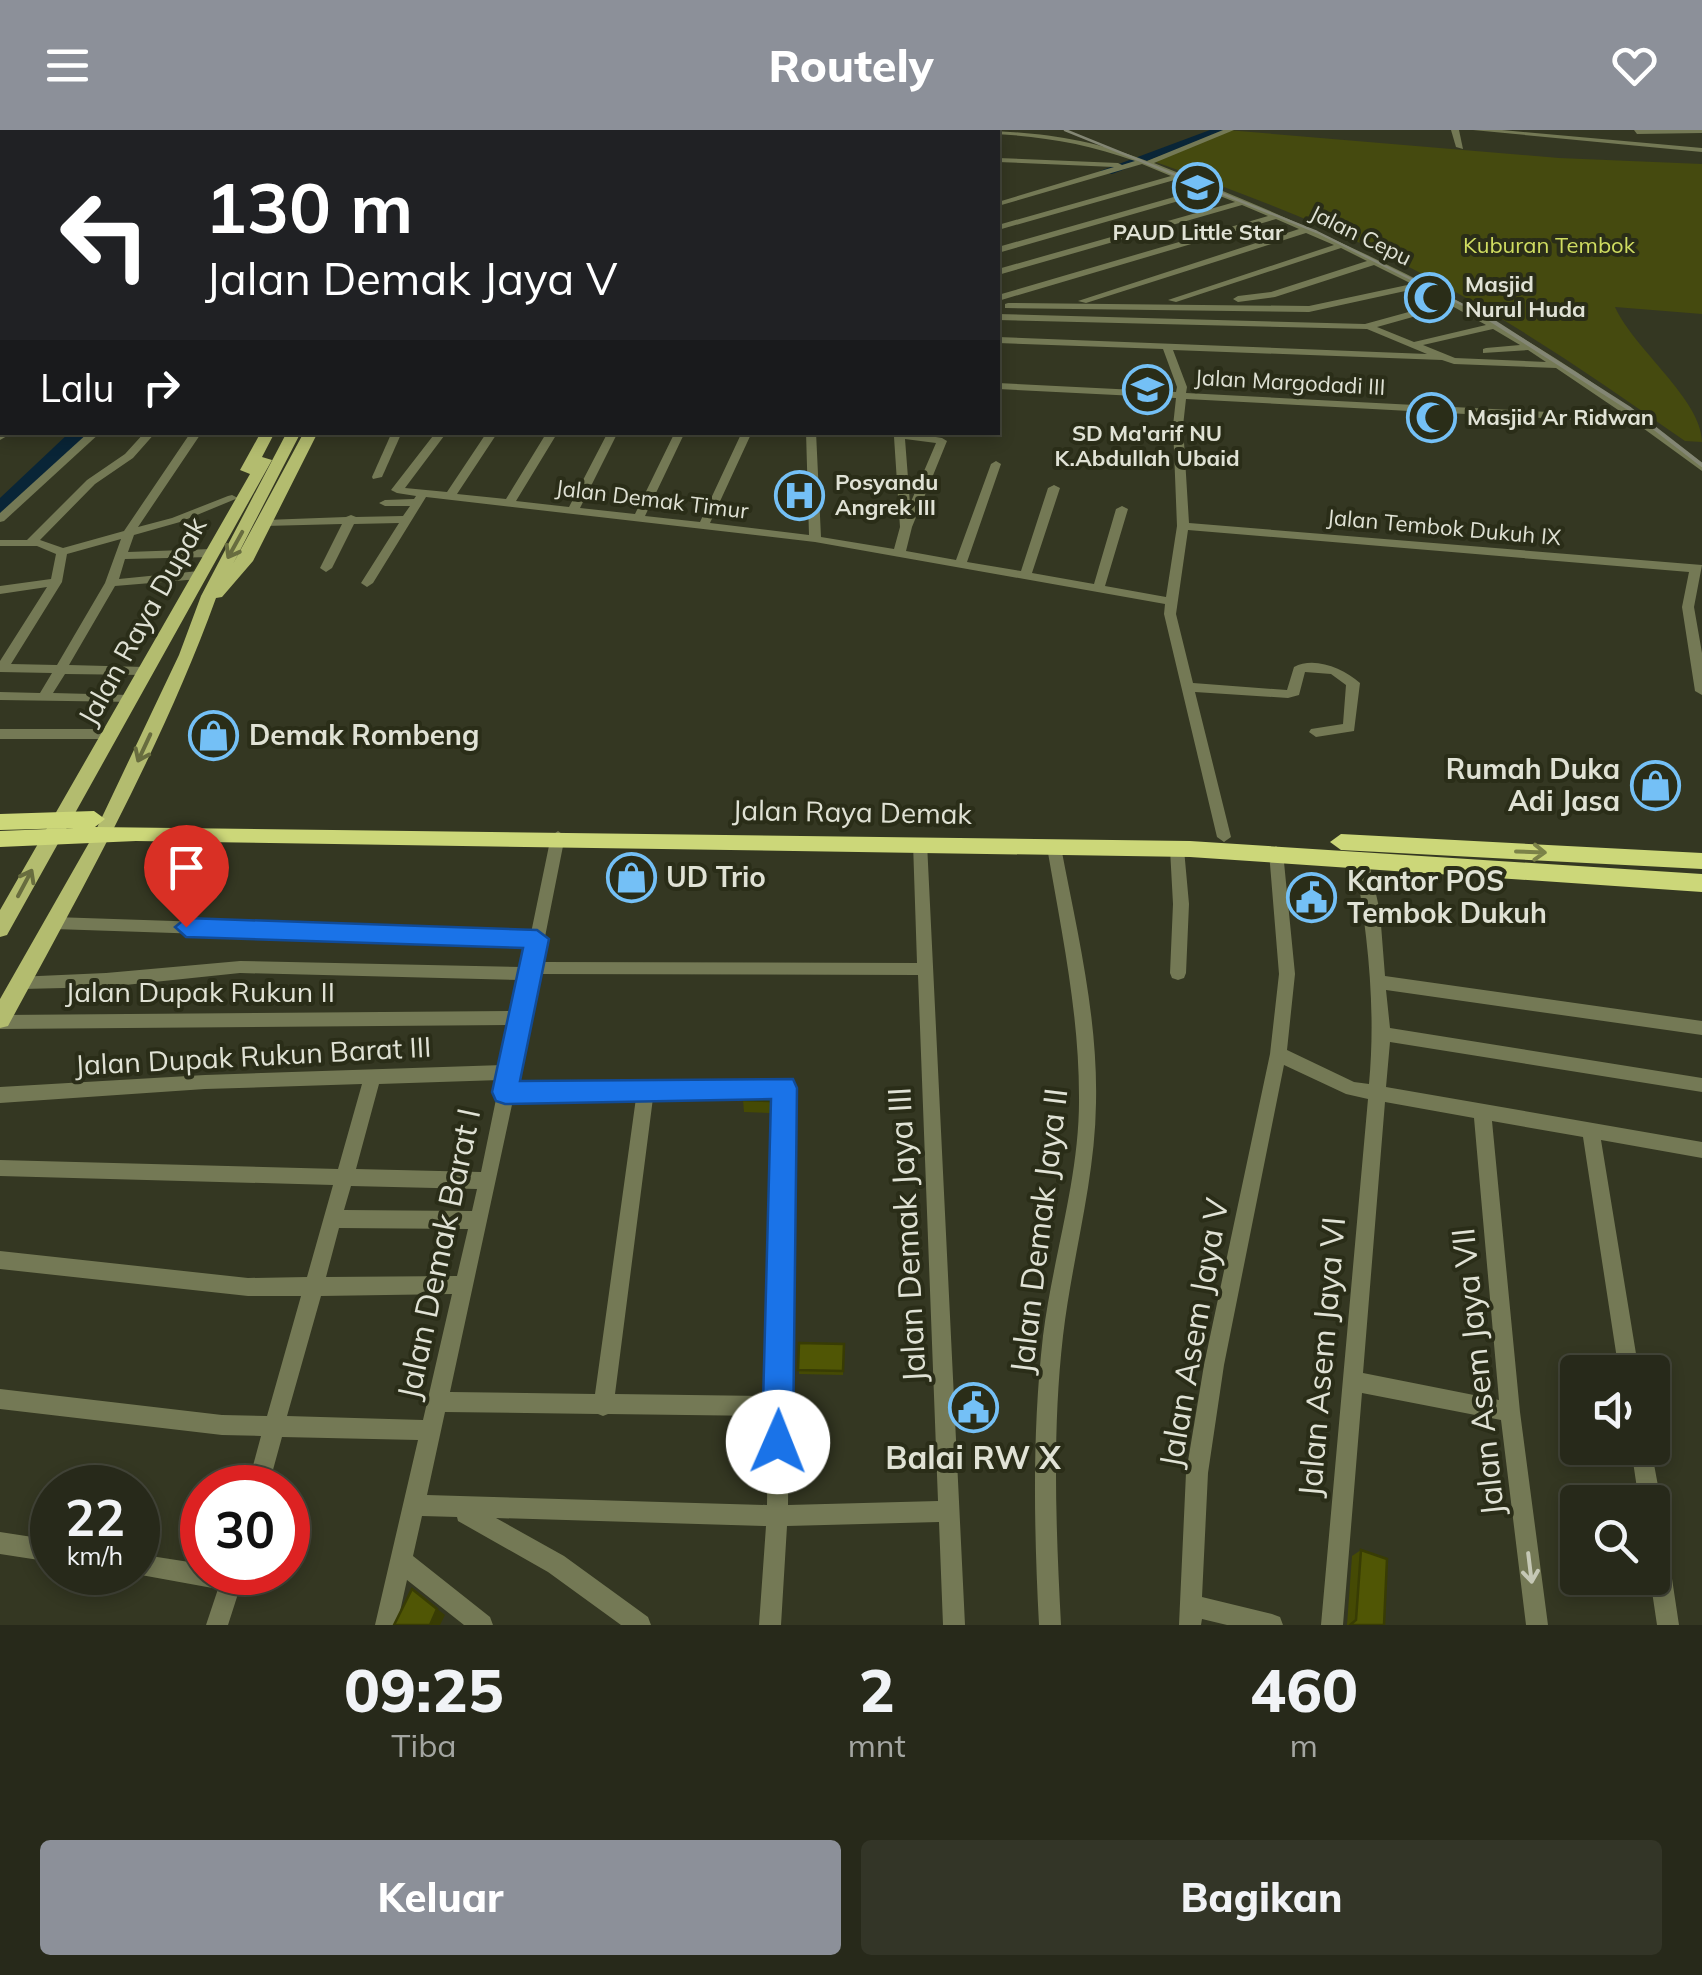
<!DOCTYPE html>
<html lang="id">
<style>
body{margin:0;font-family:Mulish,sans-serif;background:#333527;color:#f1f3f6;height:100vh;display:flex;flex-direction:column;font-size:38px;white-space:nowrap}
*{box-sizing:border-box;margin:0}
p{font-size:32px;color:#a4a6a2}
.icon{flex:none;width:55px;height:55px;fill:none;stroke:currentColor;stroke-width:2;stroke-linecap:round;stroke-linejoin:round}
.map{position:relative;height:1495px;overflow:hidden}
.details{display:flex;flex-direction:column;background:#27291a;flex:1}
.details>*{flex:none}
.hud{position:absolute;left:0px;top:0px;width:1000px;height:305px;box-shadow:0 5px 15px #0003,0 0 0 2px #434539;background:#202124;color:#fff;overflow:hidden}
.fabs{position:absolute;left:1560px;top:1225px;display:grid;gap:20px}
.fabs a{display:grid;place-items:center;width:110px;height:110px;border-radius:10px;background:#27291a;box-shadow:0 5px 15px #0003,0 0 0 2px #434539;font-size:50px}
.speed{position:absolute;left:30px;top:1335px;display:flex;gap:20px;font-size:50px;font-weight:700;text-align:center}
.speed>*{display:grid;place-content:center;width:130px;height:130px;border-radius:50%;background:#27291a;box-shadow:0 5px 15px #0003,0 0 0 2px #434539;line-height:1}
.speed small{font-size:25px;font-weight:400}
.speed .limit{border:15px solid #d22;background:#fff;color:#111}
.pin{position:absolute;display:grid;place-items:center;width:85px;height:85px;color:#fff;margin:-102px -42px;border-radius:50% 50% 50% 0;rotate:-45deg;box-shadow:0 0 10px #0007}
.pin .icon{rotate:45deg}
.me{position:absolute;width:110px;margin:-55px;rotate:1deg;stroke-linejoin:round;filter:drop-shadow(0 0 8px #0008)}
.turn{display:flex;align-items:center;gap:35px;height:210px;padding:0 40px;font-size:45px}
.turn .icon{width:130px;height:130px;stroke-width:2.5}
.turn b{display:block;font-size:70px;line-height:85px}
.then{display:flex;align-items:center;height:95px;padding:0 40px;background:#0003;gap:20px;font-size:38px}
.eta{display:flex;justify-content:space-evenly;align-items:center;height:170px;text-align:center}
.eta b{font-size:60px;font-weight:800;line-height:70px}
.cta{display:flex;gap:20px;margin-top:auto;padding:20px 40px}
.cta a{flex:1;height:115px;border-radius:10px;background:#8c9099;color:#fff;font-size:40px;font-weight:800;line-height:115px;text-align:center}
.cta a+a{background:#333527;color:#f1f3f6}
header{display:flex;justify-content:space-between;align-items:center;height:130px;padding:0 40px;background:#8c9099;color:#fff;font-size:45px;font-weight:800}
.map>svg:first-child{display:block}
.green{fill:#454a0f}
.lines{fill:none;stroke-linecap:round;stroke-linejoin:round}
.stream{stroke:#4a5e66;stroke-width:2.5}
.river{fill:#092537;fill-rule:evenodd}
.minor{fill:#747955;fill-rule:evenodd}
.major{fill:#b3bc6f;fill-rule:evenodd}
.highway{fill:#ccd779;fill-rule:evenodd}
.rail-far1{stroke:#838674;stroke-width:2.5}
.rail{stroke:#838674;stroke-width:4}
.wall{fill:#454a04}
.shaded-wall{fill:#383c04}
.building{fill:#505605;stroke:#383c04;stroke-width:2.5}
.oneway{stroke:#686d3f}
.oneway2{stroke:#7b8248}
.oneway3{stroke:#c5c8b5}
.route{fill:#1a73e8;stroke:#114b97;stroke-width:2.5}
.labels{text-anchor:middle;stroke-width:8;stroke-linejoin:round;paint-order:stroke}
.far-poi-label{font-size:22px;font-weight:bold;fill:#e0e2d5;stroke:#2a2d18;text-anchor:start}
.far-street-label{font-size:22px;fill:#e0e2d5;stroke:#2a2d18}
.far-park-label{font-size:22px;fill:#d0dd61;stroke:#2a2d18}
.street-label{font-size:28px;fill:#e0e2d5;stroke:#2a2d18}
.poi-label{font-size:28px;font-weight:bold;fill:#e0e2d5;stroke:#2a2d18;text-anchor:start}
.near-street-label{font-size:32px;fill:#e0e2d5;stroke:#2a2d18}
.near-poi-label{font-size:32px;font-weight:bold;fill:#e0e2d5;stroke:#2a2d18}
</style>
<header><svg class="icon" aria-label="menu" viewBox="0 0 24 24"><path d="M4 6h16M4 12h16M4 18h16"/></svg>Routely<svg class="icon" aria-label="heart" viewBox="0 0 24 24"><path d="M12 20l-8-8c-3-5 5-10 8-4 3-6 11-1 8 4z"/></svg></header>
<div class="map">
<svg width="1702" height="1495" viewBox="0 0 1702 1495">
<rect width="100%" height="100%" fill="#343722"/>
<path class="green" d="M1227,0L1559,28L1702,34V184L1615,177C1634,219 1702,270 1702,312L1685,311C1601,252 1517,194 1426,146C1338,98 1244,64 1150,30Z"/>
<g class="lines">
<polyline class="stream" points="56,2 64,0"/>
<g class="river">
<polygon points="1210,0 1230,0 1112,44 1100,41"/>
<polygon points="70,302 91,302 7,383 0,385 0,368"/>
</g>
<g class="minor">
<polygon points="481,0 489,0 487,2 480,2"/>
<polygon points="734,0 742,0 744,2 736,2"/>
<path d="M917,0C1002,0 1067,0 1147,31L1223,0H1234L1154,33C1284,85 1414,141 1534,215C1592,250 1647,291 1702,333V341L1636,293L1186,269L1183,296L1189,393L1702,435L1694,477L1702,523V565L1695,561L1682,477L1689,442L1188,400L1176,484L1193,553L1287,560L1294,537C1314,526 1343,538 1360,553L1354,601L1316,607L1309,602L1311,599L1343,594L1346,555L1331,544L1305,542L1299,565L1288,568L1195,562L1231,707L1224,712L1217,707L1164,484L1165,474L815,412L426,367L373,453L367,457L361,453L399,393L354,394L332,438L326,442L320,438L342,394L265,396L259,393L265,390L346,387L351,385L356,387L403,386L410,376H385L379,373L385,370L414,369L416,366L397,363L391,360L436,302H447L405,358L447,362L487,302H498L457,364L506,369L547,302H558L516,371L569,377L608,302H618L580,378L635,384L675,302H685L645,386L700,392L742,302H752L710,393L809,405L806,302H816L821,407L894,419L900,397L894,307L873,302H904L942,308L947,311L912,397L906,421L956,430L991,334L996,331L1001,334L967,432L1021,441L1048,358L1054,355L1060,358L1032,443L1094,454L1116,379L1122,376L1128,379L1105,456L1166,467L1177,396L1173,296L1176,268L998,259V253L1176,262L1177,257L1163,219L998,213V207L1427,224L1367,199L998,190V184L1365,194L1445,172L1419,158L1309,182L1005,178V174L1008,173L1309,176L1412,154L1374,135L1275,167L1238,172L1233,169L1238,166L1271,162L1367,131L1341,118L1176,172L1168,170L1334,115L1306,103L1086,173L1078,171L1299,99L1276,89L998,171V165L1268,86L1242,75L998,145V139L1235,72L1210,62L998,123V117L1202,59L1178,49L998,100V95L1171,46L1142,34L998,76V72L1114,37L998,32V28L1118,33L1122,35L1135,31C1062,4 990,2 915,2ZM1452,176L1486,195L1414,212L1377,197ZM1493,199L1520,215L1486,218L1483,219V223L1528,220L1546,232L1455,228L1423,215ZM1173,220L1442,230L1454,234L1556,238L1627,286L1186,263L1187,257ZM905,309L936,313L910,374Z"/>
<polygon points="1451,0 1459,0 1463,19 1456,17"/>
<polygon points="1473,0 1502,0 1702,18 1702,22"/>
<polygon points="1634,0 1702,0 1702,3 1637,4"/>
<rect x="0" y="27" width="2" height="5"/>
<rect x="0" y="68" width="2" height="5"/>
<polygon points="2,104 2,112 0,113 0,105"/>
<polygon points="2,136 2,142 0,143 0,137"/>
<rect x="0" y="161" width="2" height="6"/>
<polygon points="2,200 2,208 0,209 0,201"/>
<polygon points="2,250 2,257 0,258 0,251"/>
<polygon points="2,301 2,302 14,302 0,310 0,303"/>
<polygon points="89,302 101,302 4,391 0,392 0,383"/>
<path d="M145,302H156L133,328L95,354L40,410L63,418L124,401L191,302H202L138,397L172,388L228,366L232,365L238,368L180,392L134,405L128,422L211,419L217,423L211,427L125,429L119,449L199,441L205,445L199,449L115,456L69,535L144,537L150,541L144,545L65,544L53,563L129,565L134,566L136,569L134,572L0,570V562L40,563L52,543L0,542V531L47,457L0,464V456L51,449L56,424L37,416H0V410H27L87,350L125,324ZM121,409L105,453L57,535L11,534L62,452L67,424Z"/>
<polygon points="392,302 402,302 382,347 373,349 372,347"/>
<polygon points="0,599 111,599 118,604 111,609 0,609"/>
<path d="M558,701L565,706L540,832L917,833L913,713L920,708L927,713L965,1495H943L939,1392L787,1396L781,1495H759L766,1396L496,1388L564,1426L648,1487L651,1495H621L548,1442L458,1391L457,1387L422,1386L413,1426L490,1487L493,1495H464L407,1450L397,1495H375L418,1310L282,1307L268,1358H247L261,1306L222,1305L0,1279V1259L222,1285L267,1286L301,1166H248L0,1139V1121L248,1148L307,1147L333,1055L0,1046V1030L338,1039L362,954L205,959L0,973V957L205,945L503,935L511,895L0,899V885L514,881L521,850L240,843L106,857L22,859L16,857L14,852L16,847L106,843L240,831L522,837L528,815L54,799L49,797L46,793L49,789L54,787L531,803L551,706ZM538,844L918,845L938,1371L788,1375L793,958L790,953L784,951L516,955ZM500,950L481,1042L356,1039L379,954ZM775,966L769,1266L615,1264L653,968ZM636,968L595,1264L450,1262L513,970ZM351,1056L477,1059L472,1081L344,1080ZM339,1098L468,1099L457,1146L326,1147ZM452,1164L423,1290L287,1286L321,1166ZM445,1282L598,1284L603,1286L608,1284L768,1286L767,1375L427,1365Z"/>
<path d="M1054,711L1061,717C1077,801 1098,887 1096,973C1095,1052 1072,1128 1063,1206C1052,1302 1056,1399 1061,1495H1039C1034,1399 1032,1302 1043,1206C1053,1126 1080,1047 1079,966C1079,882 1061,799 1047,717Z"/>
<polygon points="1177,713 1184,719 1189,774 1186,843 1184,848 1178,850 1172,848 1170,843 1173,774 1170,719"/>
<path d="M1276,716L1283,722L1295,844L1287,920L1354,952L1369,954C1376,879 1368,803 1354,728L1361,722L1368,728L1380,782L1385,846L1702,891V905L1386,860L1390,898L1702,948V962L1390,912L1386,957L1702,1012V1028L1601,1010L1639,1242H1619L1583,1007L1492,991L1520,1282L1548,1495H1526L1501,1290L1362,1263L1343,1495H1321L1368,969L1346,964L1284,935L1224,1235L1208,1343L1202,1467L1272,1484L1280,1487L1283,1495H1227L1202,1489L1201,1495H1179L1186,1343L1204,1235L1270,924L1279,844L1269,722ZM1385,972L1474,988L1499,1270L1363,1243Z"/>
<polygon points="1631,1318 1651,1318 1661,1372 1656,1380 1663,1389 1679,1495 1657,1495 1650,1448 1652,1448 1652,1372 1639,1372"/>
<polygon points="0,1402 52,1410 52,1432 0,1424"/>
<polygon points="138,1424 202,1434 202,1442 245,1442 228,1495 206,1495 218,1459 130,1443 138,1442"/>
</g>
<g class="major">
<polygon points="261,302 275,302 262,327 272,330 7,805 0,807 0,780 250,344 240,340"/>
<path d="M287,302H301L233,434L304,302H318L253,431L222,467L216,468C162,617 84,756 8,896L0,898V869L94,704L179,525L201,466Z"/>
</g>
<g class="highway">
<polygon points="94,681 105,689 95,697 1190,711 1702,744 1702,762 1190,727 136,711 0,717 0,701 74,698 0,700 0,684"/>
<polygon points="1341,704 1702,723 1702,739 1341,720 1330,712"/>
</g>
<g class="rail-far1">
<polyline points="1065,0 1317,102 1481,184"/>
<polyline points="157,2 164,0"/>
</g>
<polyline class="rail" points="1477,181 1630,279 1702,335"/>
</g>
<g class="wall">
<polygon points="1298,751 1332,772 1329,778 1324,778 1321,785 1304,784 1303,775 1297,775 1295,758"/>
<polygon points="770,958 771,983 744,982 743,970"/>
<polygon points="799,1213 844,1214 843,1245 799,1244"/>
<polygon points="959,1264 993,1283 992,1288 959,1286"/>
<polygon points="1361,1420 1384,1495 1347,1495 1352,1426"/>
</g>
<polygon class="shaded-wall" points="412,1459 445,1485 440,1495 430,1495"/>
<g class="building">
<polygon points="1298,751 1329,754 1332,772 1322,771 1324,778 1307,777 1306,769 1300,768"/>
<polygon points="770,958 770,971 743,970 744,959"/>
<polygon points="799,1213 844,1214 843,1241 798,1240"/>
<polygon points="959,1264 993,1266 993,1283 960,1282"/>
<polygon points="1361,1420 1387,1429 1384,1495 1350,1495 1356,1490"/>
<polygon points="412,1459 437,1479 430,1495 394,1495"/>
</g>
<defs><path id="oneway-shaft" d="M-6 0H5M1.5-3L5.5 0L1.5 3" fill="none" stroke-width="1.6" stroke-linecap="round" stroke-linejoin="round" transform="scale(2.5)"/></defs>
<g class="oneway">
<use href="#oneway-shaft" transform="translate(235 415) rotate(119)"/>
<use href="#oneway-shaft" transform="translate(144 618) rotate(115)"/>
<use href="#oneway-shaft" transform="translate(25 753) rotate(-62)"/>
</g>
<use class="oneway2" href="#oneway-shaft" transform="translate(1531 722) rotate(2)"/>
<use class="oneway3" href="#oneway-shaft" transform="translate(1530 1438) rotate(83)"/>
<polygon class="route" points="186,788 537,800 549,809 520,951 793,949 797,958 793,1312 789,1324 778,1328 767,1324 762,1312 771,969 505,974 496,971 492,962 523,818 186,807 175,797"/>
<defs>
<symbol id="school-ring" viewBox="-11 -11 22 22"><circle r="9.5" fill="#2a2d18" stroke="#74c0f6" stroke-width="1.5"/><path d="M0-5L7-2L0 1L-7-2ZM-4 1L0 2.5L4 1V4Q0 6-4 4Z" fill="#74c0f6"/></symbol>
<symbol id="mosque-ring" viewBox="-11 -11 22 22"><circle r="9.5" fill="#2a2d18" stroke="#74c0f6" stroke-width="1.5"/><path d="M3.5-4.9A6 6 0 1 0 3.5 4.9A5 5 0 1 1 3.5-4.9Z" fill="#74c0f6"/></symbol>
<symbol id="hospital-ring" viewBox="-11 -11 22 22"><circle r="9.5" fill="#2a2d18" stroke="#74c0f6" stroke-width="1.5"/><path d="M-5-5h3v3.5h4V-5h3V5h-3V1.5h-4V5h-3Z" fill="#74c0f6"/></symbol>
<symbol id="shop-ring" viewBox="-11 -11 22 22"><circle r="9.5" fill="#2a2d18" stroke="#74c0f6" stroke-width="1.5"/><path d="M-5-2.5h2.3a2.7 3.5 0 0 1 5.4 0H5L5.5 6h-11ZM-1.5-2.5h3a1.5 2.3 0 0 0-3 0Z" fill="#74c0f6"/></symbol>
<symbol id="civic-ring" viewBox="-11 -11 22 22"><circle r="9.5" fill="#2a2d18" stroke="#74c0f6" stroke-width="1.5"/><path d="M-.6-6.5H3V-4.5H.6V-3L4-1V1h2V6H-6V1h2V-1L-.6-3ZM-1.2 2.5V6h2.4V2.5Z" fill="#74c0f6"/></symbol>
</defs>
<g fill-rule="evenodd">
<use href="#school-ring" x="1170" y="30" width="55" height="55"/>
<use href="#mosque-ring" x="1402" y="140" width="55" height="55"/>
<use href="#school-ring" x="1120" y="232" width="55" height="55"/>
<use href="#mosque-ring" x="1404" y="260" width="55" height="55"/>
<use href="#hospital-ring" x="772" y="338" width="55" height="55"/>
<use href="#shop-ring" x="186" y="578" width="55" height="55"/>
<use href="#shop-ring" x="1628" y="628" width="55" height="55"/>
<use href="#shop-ring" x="604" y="720" width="55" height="55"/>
<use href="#civic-ring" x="1284" y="740" width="55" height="55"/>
<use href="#civic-ring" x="946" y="1250" width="55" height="55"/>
</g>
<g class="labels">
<g class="far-poi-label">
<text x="1198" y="110" text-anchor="middle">PAUD Little Star</text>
<text x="1465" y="162">Masjid<tspan x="1465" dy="25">Nurul Huda</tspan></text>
<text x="1467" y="295">Masjid Ar Ridwan</text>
<text x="1147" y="311" text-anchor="middle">SD Ma'arif NU<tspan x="1147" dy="25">K.Abdullah Ubaid</tspan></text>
<text x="835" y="360">Posyandu<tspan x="835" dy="25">Angrek III</tspan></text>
</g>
<g class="far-street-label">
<text transform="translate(1361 105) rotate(26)" y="8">Jalan Cepu</text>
<text transform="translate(1290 252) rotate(3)" y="8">Jalan Margodadi III</text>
<text transform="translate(652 369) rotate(7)" y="8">Jalan Demak Timur</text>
<text transform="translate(1444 397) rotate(5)" y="8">Jalan Tembok Dukuh IX</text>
</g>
<g class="far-park-label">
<text x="1549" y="123">Kuburan Tembok</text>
</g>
<g class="street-label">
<text transform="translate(142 491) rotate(-61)" y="10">Jalan Raya Dupak</text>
<text transform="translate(852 682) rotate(1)" y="10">Jalan Raya Demak</text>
<text x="200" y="872">Jalan Dupak Rukun II</text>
<text transform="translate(253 926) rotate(-3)" y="10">Jalan Dupak Rukun Barat III</text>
</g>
<g class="poi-label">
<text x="249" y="615">Demak Rombeng</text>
<text x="1620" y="649" text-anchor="end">Rumah Duka<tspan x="1620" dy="32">Adi Jasa</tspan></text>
<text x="666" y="757">UD Trio</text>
<text x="1347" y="761">Kantor POS<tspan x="1347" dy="32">Tembok Dukuh</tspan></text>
</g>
<g class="near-street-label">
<text transform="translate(1039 1101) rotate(-83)" y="11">Jalan Demak Jaya II</text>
<text transform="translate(907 1105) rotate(-93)" y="11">Jalan Demak Jaya III</text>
<text transform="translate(439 1124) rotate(-78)" y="11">Jalan Demak Barat I</text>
<text transform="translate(1194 1203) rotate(-80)" y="11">Jalan Asem Jaya V</text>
<text transform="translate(1322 1227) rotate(-85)" y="11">Jalan Asem Jaya VI</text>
<text transform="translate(1478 1242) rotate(-96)" y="11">Jalan Asem Jaya VII</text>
</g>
<g class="near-poi-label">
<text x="973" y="1339">Balai RW X</text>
</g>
</g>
</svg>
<div class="fabs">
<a><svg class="icon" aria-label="sound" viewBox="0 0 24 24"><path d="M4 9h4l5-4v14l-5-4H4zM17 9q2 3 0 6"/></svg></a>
<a><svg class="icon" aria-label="search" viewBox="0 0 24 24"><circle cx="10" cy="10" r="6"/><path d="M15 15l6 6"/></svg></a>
</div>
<div class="speed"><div>22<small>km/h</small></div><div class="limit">30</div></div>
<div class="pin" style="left:186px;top:797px;background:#d93025"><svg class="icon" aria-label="arrive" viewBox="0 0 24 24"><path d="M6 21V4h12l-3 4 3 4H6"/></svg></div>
<svg class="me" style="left:778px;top:1312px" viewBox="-20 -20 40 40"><circle r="19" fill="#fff"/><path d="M0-13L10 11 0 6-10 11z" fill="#1a73e8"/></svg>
<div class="hud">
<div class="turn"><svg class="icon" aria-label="left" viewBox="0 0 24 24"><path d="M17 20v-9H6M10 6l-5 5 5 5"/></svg><div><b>130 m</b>Jalan Demak Jaya V</div></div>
<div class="then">Lalu<svg class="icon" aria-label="right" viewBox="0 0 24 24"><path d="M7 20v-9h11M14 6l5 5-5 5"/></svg></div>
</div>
</div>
<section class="details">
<div class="eta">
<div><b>09:25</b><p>Tiba</p></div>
<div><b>2</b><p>mnt</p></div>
<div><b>460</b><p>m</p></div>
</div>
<div class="cta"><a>Keluar</a><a>Bagikan</a></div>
</section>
